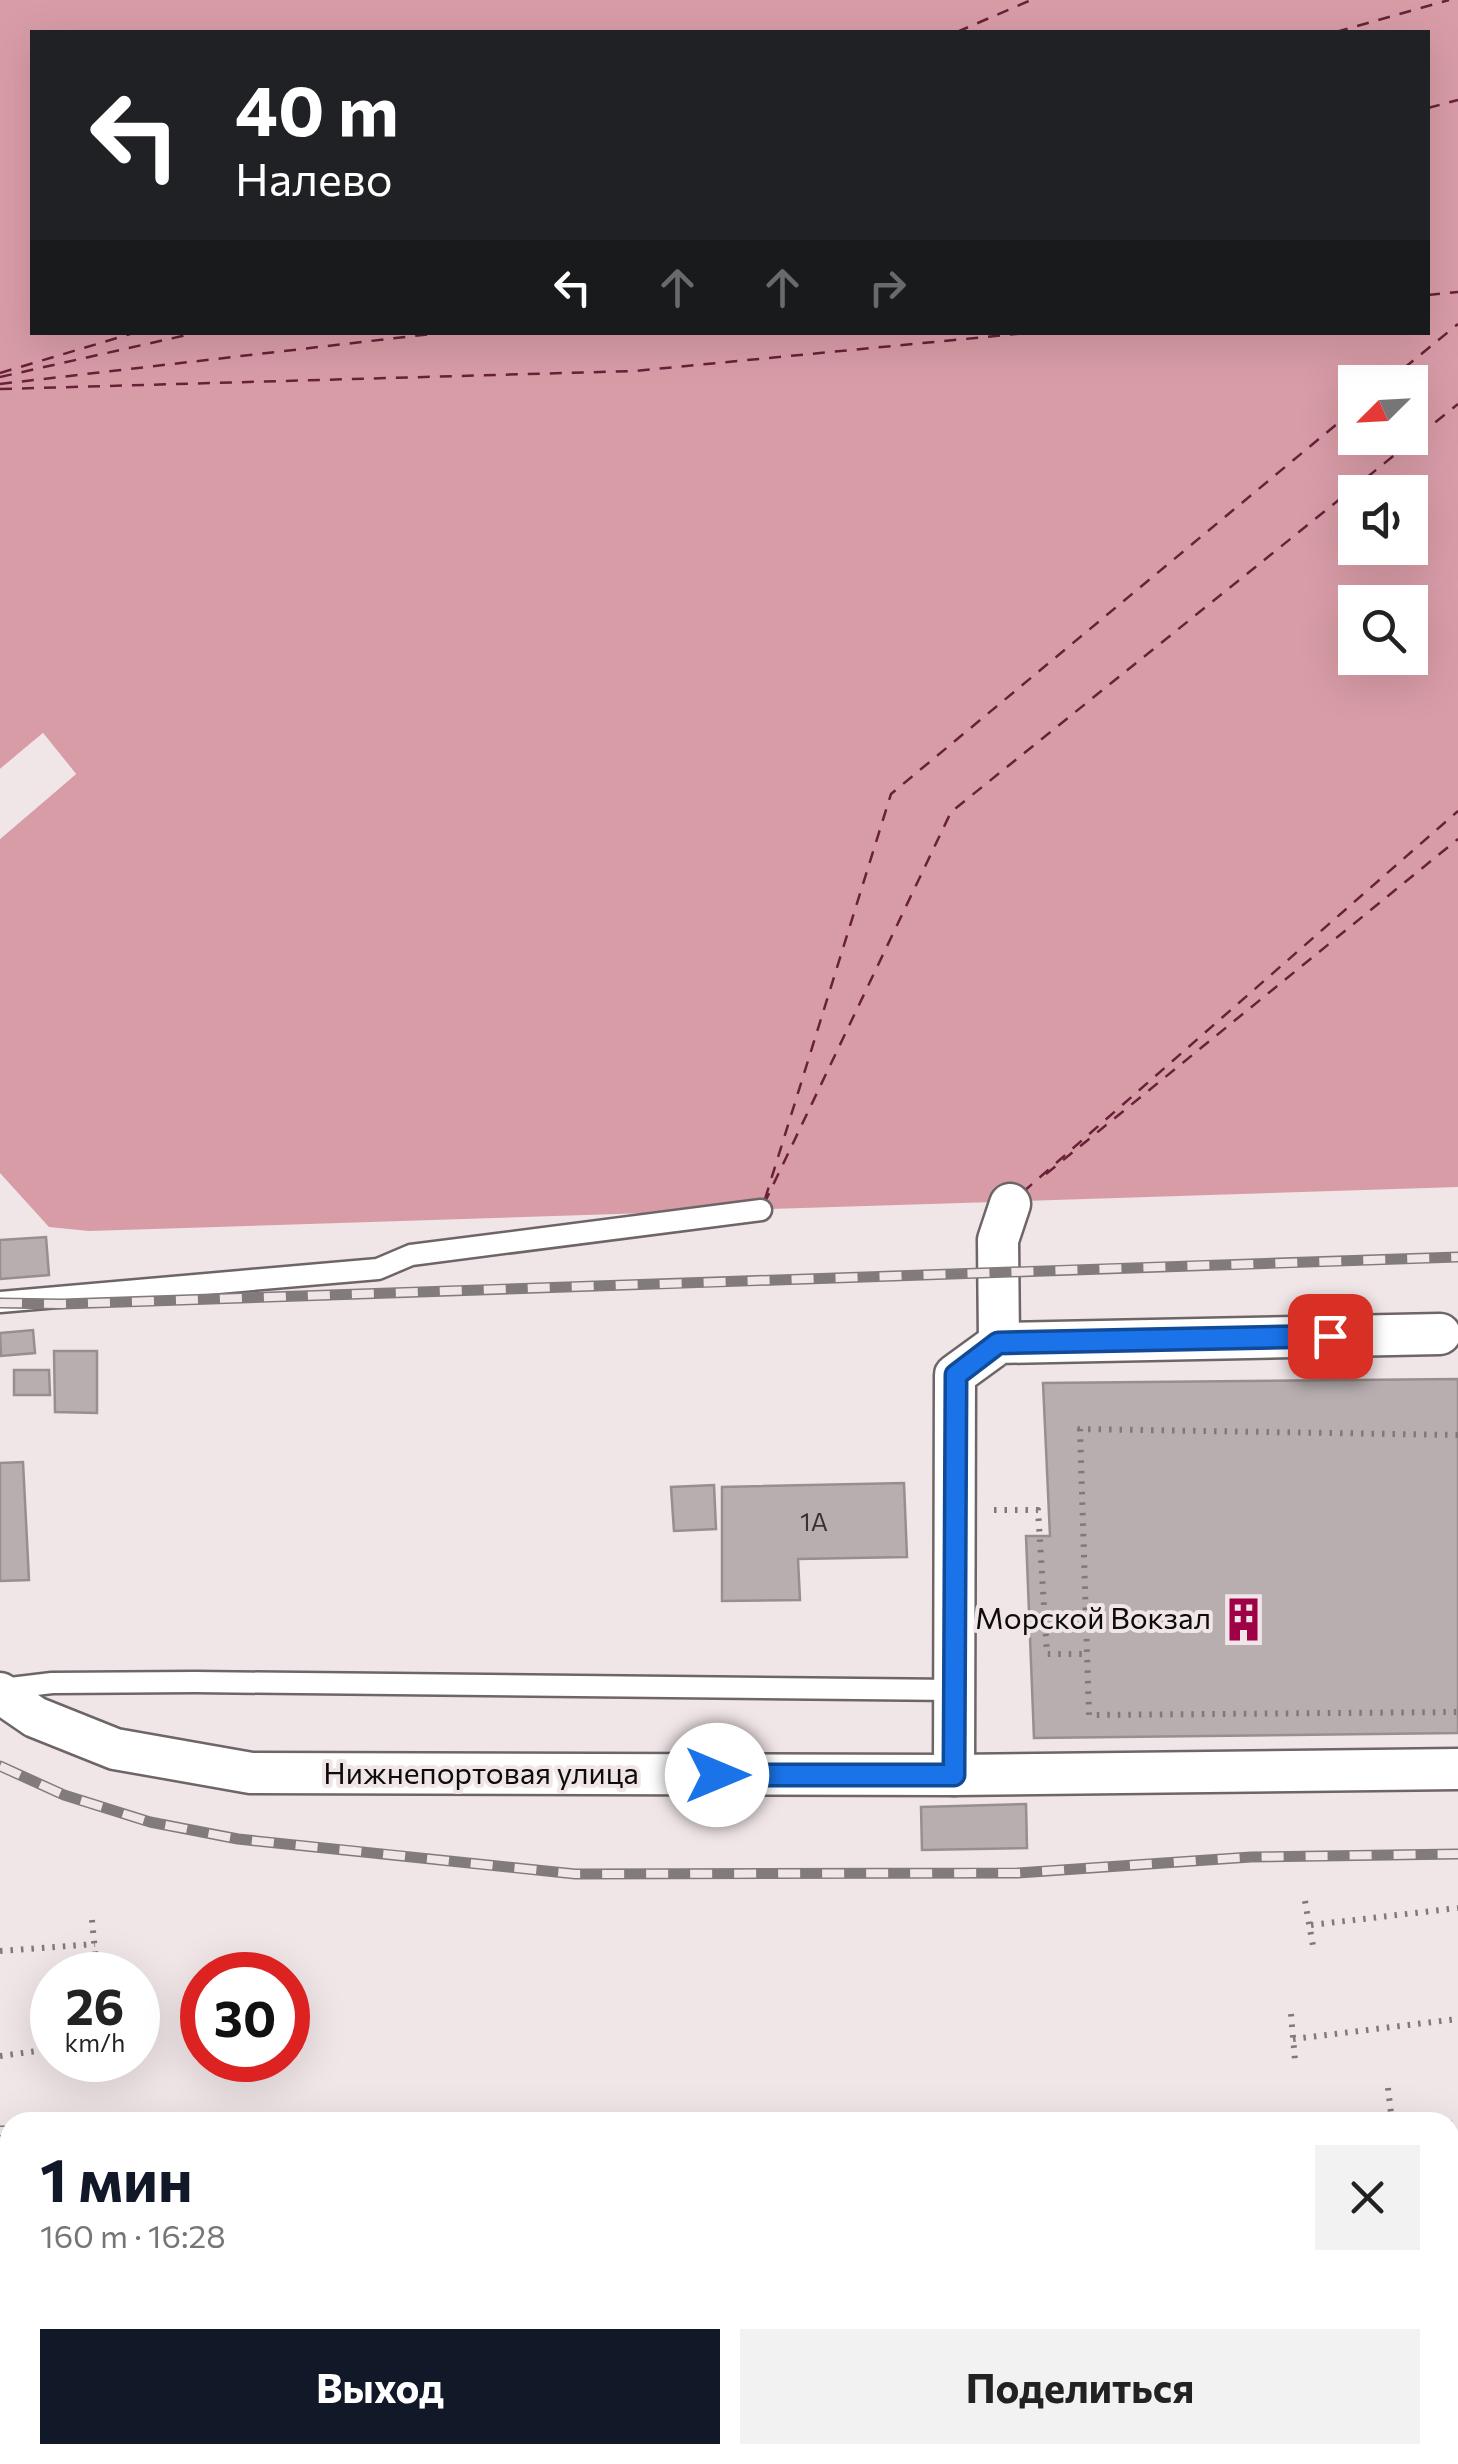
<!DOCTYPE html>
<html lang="ru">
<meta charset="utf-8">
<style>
body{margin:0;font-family:Commissioner,sans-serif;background:#f2f2f2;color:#222;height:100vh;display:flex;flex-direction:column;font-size:38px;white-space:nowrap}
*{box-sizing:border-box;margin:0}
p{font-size:32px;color:#767676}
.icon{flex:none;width:55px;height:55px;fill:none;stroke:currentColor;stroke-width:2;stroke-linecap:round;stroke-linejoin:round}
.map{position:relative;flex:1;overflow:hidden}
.side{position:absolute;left:0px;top:2112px;width:1460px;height:352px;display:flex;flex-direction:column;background:#fff;border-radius:30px 30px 0 0;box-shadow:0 10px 40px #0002}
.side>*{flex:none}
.guide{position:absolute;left:30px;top:30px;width:1400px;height:305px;border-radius:0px;box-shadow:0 10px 40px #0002;background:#202124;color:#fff;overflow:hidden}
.needle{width:65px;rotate:246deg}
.buttons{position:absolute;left:1338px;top:365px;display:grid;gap:20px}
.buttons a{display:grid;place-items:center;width:90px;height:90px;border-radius:0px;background:#fff;box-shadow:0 10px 40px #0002;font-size:50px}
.speed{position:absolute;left:30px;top:1952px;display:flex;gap:20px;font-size:50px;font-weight:700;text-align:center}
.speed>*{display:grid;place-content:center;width:130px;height:130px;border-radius:50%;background:#fff;box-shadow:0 10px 40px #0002;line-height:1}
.speed small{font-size:25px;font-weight:400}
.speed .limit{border:15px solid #d22;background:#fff;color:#111}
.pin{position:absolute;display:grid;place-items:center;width:85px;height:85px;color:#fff;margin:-42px;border-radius:20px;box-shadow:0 5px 15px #0006}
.me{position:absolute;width:110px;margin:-55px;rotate:90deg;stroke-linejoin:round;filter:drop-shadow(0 0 8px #0008)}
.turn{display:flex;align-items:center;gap:35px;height:210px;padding:0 40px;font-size:45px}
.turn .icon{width:130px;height:130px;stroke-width:2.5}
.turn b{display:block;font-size:70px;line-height:85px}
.lanes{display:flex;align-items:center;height:95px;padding:0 40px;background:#0003;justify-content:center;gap:50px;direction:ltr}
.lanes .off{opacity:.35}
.round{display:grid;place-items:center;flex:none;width:105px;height:105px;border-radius:0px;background:#f2f2f2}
.head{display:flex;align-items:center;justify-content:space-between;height:170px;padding:0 40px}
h1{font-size:60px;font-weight:700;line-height:75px;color:#111827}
.button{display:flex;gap:20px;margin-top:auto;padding:20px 40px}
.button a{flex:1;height:115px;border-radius:0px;background:#111827;color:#fff;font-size:40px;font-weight:700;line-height:115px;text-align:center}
.button a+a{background:#f2f2f2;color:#222}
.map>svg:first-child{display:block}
.water{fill:#d89ca7;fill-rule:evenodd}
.pier{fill:#f0e5e7}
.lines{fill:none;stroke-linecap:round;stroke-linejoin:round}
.ferry{stroke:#682136;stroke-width:2.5;stroke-dasharray:12 10;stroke-linecap:butt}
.building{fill:#b8aeaf;stroke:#988e90;stroke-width:2.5}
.service-casing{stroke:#6e6567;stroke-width:25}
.minor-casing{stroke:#6e6567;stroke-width:45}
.path{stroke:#80797a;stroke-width:6;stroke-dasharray:2.5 8;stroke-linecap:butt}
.service{stroke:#fff;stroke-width:20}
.minor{stroke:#fff;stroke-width:40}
.rail-casing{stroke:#827b7c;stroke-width:11}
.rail{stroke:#f0e5e7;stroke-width:8;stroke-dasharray:22;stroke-linecap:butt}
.route-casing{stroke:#114b97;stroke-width:25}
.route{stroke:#1a73e8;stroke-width:18}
.labels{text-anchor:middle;stroke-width:8;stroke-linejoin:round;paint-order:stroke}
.number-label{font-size:25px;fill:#383434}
.poi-label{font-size:30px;fill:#0e0b0b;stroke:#f0e5e7;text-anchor:end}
.street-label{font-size:30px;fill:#0e0b0b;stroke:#f0e5e7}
</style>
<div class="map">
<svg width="1458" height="2464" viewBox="0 0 1458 2464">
<rect width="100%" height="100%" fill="#f0e5e7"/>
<path class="water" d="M0,0H1458V1187L89,1231L49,1227L0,1173V839L76,774L43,733L0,769ZM32,32H1428V332H32ZM1355,382H1410V438H1355ZM1355,492H1410V548H1355ZM1355,602H1410V658H1355Z"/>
<polygon class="pier" points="43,733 76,774 0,839 0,832 69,774 42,740 0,774 0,769"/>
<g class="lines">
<g class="ferry">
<polyline points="957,32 1031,0"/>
<polyline points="1336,32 1449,0"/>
<polyline points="1428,108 1458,100"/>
<polyline points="1428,295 1458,292"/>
<polyline points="0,373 137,332"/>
<polyline points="0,377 200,332"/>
<polyline points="1387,382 1458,324"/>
<polyline points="0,384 448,332"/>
<polyline points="0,389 635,371 1037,332"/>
<polyline points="1046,1174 1458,839"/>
<polyline points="1023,1192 1458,811"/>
<polyline points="765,1199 891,794 1355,409"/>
<polyline points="764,1204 951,812 1458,404"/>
</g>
</g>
<g class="building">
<polygon points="46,1237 49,1275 0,1279 0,1240"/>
<polygon points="33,1330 35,1353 1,1356 0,1333"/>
<polygon points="54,1351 97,1351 97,1413 55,1412"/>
<polygon points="14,1370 49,1370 50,1395 14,1395"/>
<polygon points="1458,1379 1458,1733 1034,1738 1026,1536 1050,1536 1043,1383"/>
<polygon points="23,1462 29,1580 0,1581 0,1463"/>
<polygon points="904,1483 907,1557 798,1559 800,1600 722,1601 722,1487"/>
<polygon points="714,1485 716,1529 674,1531 671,1487"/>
<polygon points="1026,1804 1027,1848 922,1850 921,1807"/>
<rect x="0" y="2303" width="10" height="94"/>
<polygon points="252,2455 423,2455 425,2464 253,2464"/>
<polygon points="537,2455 538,2464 518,2464 517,2456"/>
<polygon points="973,2455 1113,2455 1114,2464 908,2464"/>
<polygon points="1209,2455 1280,2455 1223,2464 1211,2464"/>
<polygon points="1316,2455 1351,2455 1316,2460"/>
</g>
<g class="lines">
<defs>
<g id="service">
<polyline points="0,1302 378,1269 411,1255 761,1210"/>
<polyline points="2,1689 52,1683 195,1682 955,1690"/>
<polyline points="0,2409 10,2409"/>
<polyline points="222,2455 226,2464"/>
<polyline points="489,2455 490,2464"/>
<polyline points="1132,2455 1133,2464"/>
<polyline points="169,2464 175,2455"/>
<polyline points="781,2464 857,2455"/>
</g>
<g id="minor">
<polyline points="999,1343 998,1240 1010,1204"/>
<polyline points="0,1693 35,1717 115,1749 251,1773 954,1775 1458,1769"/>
<polyline points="954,1775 955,1375 999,1343 1440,1334"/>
</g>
</defs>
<use href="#service" class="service-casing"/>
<use href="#minor" class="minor-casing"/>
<g class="path">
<polyline points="1458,1435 1080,1429 1089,1715 1458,1712"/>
<polyline points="994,1510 1038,1510 1047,1654 1088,1654"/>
<polyline points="1305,1901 1313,1946"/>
<polyline points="92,1920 96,1962"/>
<polyline points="1311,1925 1458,1908"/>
<polyline points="0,1951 95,1944"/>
<polyline points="1291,2014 1295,2060"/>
<polyline points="1293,2039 1458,2019"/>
<polyline points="0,2056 52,2049"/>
<polyline points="98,2060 98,2066"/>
<polyline points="1388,2088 1392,2122"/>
<polyline points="1450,2124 1458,2122"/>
<polyline points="0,2250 10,2250"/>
<polyline points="0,2276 10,2277"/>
<polyline points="1176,2455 1177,2464"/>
<polyline points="1455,2464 1458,2462"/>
</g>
<use href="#service" class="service"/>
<use href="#minor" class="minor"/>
<defs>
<g id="rail">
<polyline points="0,1303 62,1304 1458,1257"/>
<polyline points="0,1766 64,1795 150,1822 238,1839 575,1874 1018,1873 1251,1857 1458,1854"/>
<polyline points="0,2131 10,2131"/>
<polyline points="0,2164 10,2164"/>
<polyline points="1450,2244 1458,2244"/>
<polyline points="1450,2279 1458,2279"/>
</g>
</defs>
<use href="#rail" class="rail-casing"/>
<use href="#rail" class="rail"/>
</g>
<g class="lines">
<defs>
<polyline id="route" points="717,1775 954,1775 956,1375 998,1343 1330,1336"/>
</defs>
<use href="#route" class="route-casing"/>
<use href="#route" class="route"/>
</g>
<defs>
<symbol id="building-bare" viewBox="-9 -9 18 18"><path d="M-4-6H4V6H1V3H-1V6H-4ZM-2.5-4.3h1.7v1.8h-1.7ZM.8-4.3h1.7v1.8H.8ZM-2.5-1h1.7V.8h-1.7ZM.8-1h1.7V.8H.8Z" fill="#9e0145" stroke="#f0e5e7" stroke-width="2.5" paint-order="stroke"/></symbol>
</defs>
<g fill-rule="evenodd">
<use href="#building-bare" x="1212" y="1588" width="63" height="63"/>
</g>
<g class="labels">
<g class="number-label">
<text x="814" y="1531">1А</text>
</g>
<g class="poi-label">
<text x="1211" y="1629">Морской Вокзал</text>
</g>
<g class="street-label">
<text x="481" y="1784">Нижнепортовая улица</text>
</g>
</g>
</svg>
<div class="buttons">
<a><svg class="needle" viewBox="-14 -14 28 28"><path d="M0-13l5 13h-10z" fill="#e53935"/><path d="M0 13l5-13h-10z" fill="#767676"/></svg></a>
<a><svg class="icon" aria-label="sound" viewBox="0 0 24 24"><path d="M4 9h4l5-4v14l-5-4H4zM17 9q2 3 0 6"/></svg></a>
<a><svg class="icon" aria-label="search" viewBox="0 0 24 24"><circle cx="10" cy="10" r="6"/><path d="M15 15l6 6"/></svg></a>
</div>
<div class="speed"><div>26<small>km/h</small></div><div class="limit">30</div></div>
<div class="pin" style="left:1330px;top:1336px;background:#d93025"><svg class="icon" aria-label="arrive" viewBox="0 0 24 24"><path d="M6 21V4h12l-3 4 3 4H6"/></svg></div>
<svg class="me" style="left:717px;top:1775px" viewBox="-20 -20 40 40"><circle r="19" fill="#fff"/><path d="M0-13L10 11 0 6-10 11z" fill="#1a73e8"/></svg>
<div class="guide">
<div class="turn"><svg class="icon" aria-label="left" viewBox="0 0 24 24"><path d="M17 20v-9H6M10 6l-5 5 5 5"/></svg><div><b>40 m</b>Налево</div></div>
<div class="lanes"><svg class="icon" aria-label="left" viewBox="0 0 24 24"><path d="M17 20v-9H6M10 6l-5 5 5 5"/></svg><svg class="icon off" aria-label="ahead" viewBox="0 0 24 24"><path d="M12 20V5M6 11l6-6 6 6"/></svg><svg class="icon off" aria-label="ahead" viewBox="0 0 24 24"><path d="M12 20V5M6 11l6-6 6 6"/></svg><svg class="icon off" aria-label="right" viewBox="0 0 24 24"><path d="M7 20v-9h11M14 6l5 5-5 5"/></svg></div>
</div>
<section class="side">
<div class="head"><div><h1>1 мин</h1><p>160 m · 16:28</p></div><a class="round"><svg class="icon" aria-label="close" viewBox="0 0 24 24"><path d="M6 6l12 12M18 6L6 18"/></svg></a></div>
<div class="button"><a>Выход</a><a>Поделиться</a></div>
</section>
</div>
